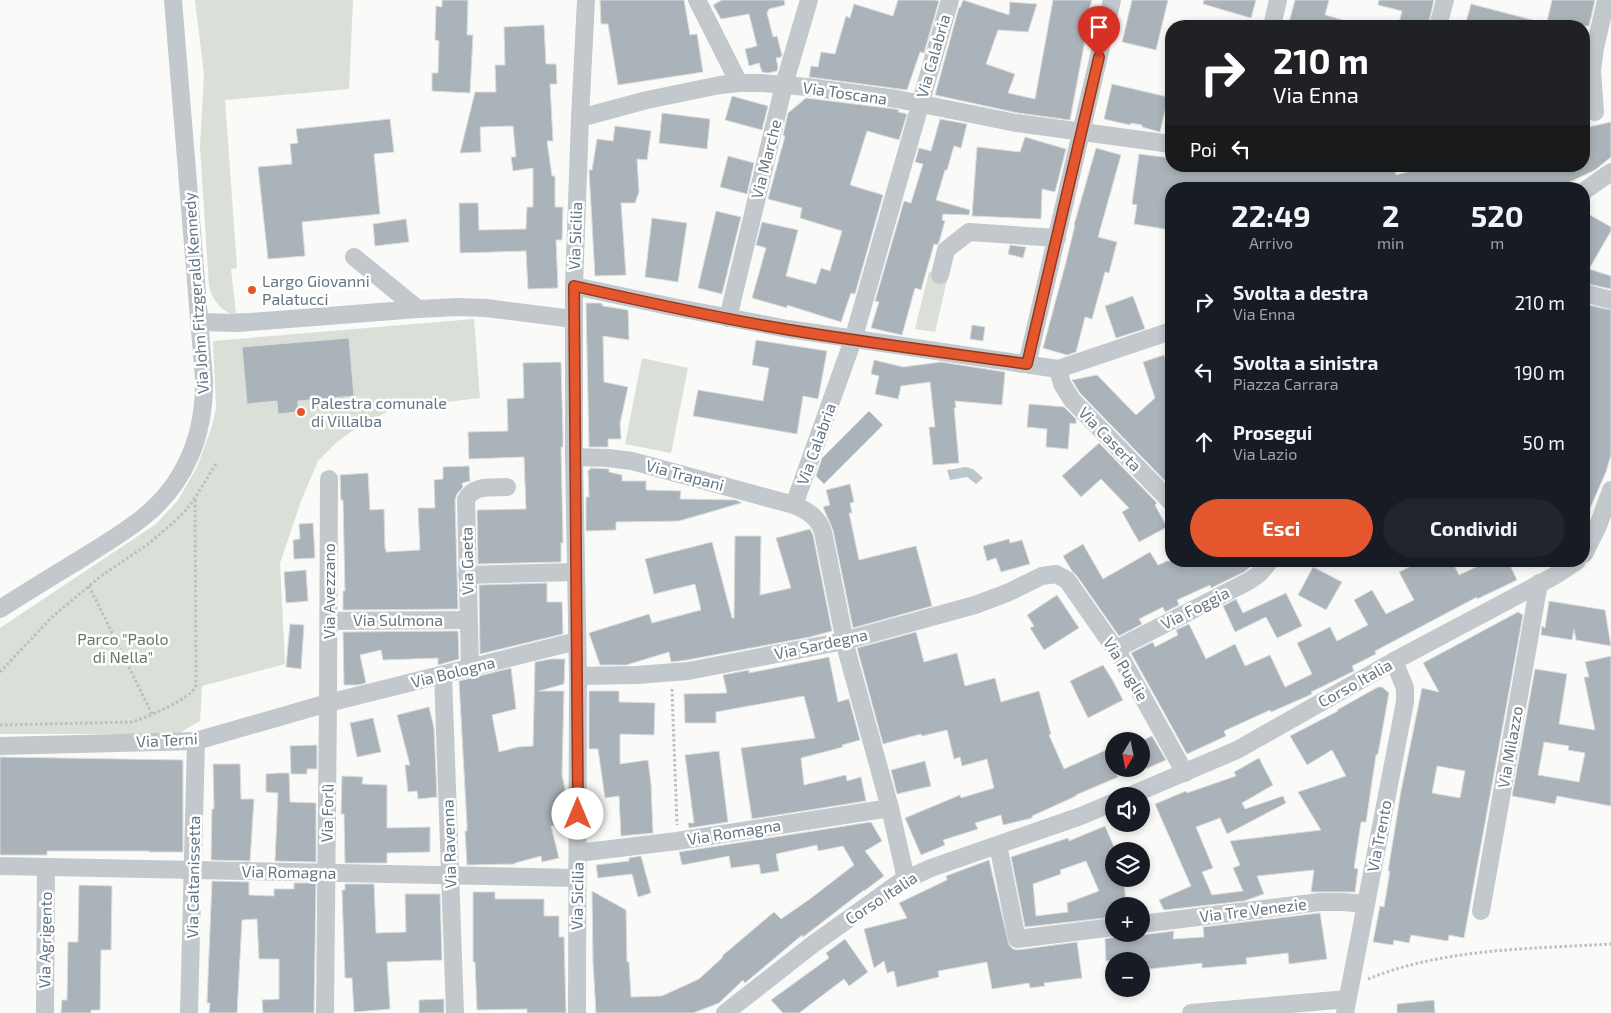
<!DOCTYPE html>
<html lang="it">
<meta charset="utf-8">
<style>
body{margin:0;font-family:"Exo 2",sans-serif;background:#20242c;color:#f1f3f6;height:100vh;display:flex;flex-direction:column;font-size:19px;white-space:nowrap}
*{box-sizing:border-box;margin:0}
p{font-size:16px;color:#9ea1a6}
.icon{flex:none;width:28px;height:28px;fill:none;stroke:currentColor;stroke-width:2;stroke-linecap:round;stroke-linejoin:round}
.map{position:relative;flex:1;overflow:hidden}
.sheet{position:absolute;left:1165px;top:182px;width:425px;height:385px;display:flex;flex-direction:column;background:#171b24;border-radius:20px;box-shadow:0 2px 8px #0003}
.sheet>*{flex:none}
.guide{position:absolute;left:1165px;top:20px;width:425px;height:152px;border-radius:20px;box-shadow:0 2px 8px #0003;background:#202124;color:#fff;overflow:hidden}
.needle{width:32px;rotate:190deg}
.controls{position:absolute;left:1105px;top:732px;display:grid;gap:10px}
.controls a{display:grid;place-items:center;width:45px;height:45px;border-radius:50%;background:#171b24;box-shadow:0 2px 8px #0003;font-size:25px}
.pin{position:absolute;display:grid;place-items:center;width:42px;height:42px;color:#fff;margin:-51px -21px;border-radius:50% 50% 50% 0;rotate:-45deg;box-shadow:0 0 5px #0007}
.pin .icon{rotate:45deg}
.me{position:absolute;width:55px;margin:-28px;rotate:0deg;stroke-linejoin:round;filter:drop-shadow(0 0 4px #0008)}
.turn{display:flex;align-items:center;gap:18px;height:105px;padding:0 25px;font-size:22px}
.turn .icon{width:65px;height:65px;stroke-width:2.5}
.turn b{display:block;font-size:35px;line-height:42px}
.then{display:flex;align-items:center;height:48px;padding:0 25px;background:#0003;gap:10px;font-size:19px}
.eta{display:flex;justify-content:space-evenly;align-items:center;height:85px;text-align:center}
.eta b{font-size:30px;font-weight:700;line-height:35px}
.primary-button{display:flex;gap:10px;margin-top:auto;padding:10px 25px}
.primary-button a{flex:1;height:58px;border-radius:30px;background:#e4572e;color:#fff;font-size:20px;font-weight:700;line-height:58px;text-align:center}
.primary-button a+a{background:#20242c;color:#f1f3f6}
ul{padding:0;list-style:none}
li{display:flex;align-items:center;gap:15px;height:70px;padding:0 25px}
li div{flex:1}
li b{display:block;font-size:19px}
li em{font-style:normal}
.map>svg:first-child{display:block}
.green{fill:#dadfd7}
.water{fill:#bbc7cb}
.building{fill:#aab3b9;stroke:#dcdcda;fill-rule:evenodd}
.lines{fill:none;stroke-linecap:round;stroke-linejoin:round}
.path{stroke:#bbbfc2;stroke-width:3;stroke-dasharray:2.5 2.5;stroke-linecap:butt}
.minor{stroke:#c3c8cc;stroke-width:18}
.route-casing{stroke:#94391e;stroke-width:12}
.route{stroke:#e4572e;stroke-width:9}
.poi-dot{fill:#e4572e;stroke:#fff;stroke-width:2}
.labels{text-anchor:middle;stroke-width:5;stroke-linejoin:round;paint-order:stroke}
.street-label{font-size:16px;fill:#657683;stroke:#fff}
.poi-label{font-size:16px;fill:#657683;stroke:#fff;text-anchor:start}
.park-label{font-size:16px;fill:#687a64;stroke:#fff}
</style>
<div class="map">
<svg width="1611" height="1013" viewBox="0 0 1611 1013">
<rect width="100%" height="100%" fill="#fafaf8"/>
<g class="green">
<path d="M195,0H353L349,89L225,100L237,268L231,269L236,313H247L248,319C228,316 214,306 209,286L200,147L204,75Z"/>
<polygon points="929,272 948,276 935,332 915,329"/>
<polygon points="474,319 480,398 446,402 437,406 413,403 400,405 358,427 338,441 318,461 301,501 280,563 285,664 202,686 200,721 177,734 0,734 0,628 156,524 178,500 197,467 212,426 216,408 213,341"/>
<polygon points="642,358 688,368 671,453 625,444"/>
</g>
<polygon class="water" points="966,467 973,469 983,478 976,484 967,477 950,480 947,470"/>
<g class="building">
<polygon points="442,0 468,0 467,35 473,35 470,93 432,91 432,73 438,73 439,41 435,40 436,6 442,7"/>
<polygon points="600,0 684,0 690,35 697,34 703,72 618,85 608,24 601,24"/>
<polygon points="722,0 784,0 785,5 769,9 767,13 773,37 777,36 782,55 781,57 776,58 778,67 777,71 768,73 762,72 759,63 749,66 745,49 757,46 749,14 721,19 713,5"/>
<polygon points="898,0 934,0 939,1 924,53 920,52 907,90 809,77 811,66 818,67 821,52 835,54 846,16 850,18 854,4 893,16"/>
<polygon points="963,0 1009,15 1010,2 1037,4 1028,32 998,30 986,64 1015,74 1008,93 1035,99 1053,0 1092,0 1088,12 1093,13 1089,41 1085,40 1070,120 1018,113 935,95 959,7 960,8"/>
<polygon points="1132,0 1168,0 1156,50 1122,42"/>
<polygon points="1204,0 1256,0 1251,18 1203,4"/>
<polygon points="1295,0 1329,0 1325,15 1350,22 1350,26 1288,26"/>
<polygon points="1379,0 1434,0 1428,26 1398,26 1402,11 1378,5"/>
<polygon points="1552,0 1595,0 1589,26 1546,26"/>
<polygon points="1471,4 1540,22 1539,26 1465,26"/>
<polygon points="544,25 546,64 556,64 557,84 550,84 553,141 547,141 552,176 555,176 555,207 563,207 562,240 556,240 558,288 528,289 526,251 460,253 459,203 478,203 479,230 526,229 527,207 533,207 533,168 513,171 511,157 516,157 513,126 480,127 481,152 460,153 475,92 496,92 495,65 505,65 504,27"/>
<polygon points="1112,84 1168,97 1160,132 1142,127 1142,125 1131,123 1130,125 1104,119"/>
<polygon points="732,96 768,106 762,130 725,120"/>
<polygon points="806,98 895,109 899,110 898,112 907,114 899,140 867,131 850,185 883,195 855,294 851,293 841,322 787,305 787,308 752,298 766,248 756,245 762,222 798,230 786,276 816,284 821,268 830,271 842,231 800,218 802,208 768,199 785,136 783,135 788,113"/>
<polygon points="662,113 710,119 707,149 659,143"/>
<polygon points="390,119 394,152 374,154 380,214 302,222 305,256 268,259 258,167 292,164 290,144 298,143 296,129"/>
<polygon points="940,119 967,124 961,148 954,146 947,170 945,170 936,200 970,210 969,215 943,214 942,220 945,221 939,242 937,245 934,244 921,290 915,288 902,335 871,328 879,302 875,301 904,201 911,203 923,164 915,162 919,148 931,151"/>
<polygon points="1611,122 1611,157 1595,170 1555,189 1282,189 1238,186 1238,189 1171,189 1171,230 1134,224 1137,205 1132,204 1139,154 1171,158 1171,166 1305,166 1365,171 1385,166 1393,166 1396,175 1430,166 1584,166 1584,128"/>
<polygon points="615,126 651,131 647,160 637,159 639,192 635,203 621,203 626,275 595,276 589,170 592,170 597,139 613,141"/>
<polygon points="1025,137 1066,149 1055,192 1042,189 1041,219 972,216 977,147 1020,152"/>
<polygon points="1096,148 1121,155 1098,237 1117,242 1109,273 1105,272 1092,319 1085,317 1076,352 1067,355 1043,348 1066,262 1075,225 1074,225"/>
<polygon points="728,156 754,163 747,194 720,187"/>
<polygon points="716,211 741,217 722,294 698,288"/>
<polygon points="1590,215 1611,227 1611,231 1589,269 1611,276 1611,289 1584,283 1584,225"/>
<polygon points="652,218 687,223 678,282 645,277"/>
<polygon points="406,219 409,242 375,246 373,224"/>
<polygon points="1010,245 1026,247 1023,258 1008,254"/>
<polygon points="1133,296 1145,329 1116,338 1105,306"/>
<polygon points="586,303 601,303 603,306 628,310 629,340 603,336 604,382 628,387 620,423 621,439 608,439 608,447 589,447"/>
<polygon points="1584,304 1611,310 1611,455 1606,472 1584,522 1584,349 1589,329 1584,328"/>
<polygon points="972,325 985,327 983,341 970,339"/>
<polygon points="349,338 354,396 298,401 298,412 278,414 277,401 247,404 242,347"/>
<polygon points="756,340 827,351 818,399 803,396 797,434 693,416 698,390 763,401 769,368 752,365"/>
<polygon points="1164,355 1171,378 1171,487 1080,393 1072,380 1097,375 1136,415 1155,398 1143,362"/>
<polygon points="874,360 903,367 941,362 1005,372 1002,405 955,401 956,408 954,408 959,463 933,465 929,427 935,427 930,382 901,386 898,399 875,394 879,376 871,374"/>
<polygon points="561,362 563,436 563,447 561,447 563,543 561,543 561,562 478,564 477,510 526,509 524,457 469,459 468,432 508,431 507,399 524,398 523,363"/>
<polygon points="1029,404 1064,407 1076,419 1076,424 1070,423 1068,449 1046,447 1047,429 1027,427"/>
<polygon points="869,411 883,425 824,484 816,476 822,458"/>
<polygon points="1099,443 1157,503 1155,505 1167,527 1139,542 1122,512 1129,508 1101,479 1081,497 1062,476"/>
<polygon points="469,466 470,481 462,483 463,487 457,494 455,500 458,609 343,610 343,591 345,591 343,500 341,500 340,475 368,473 370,510 384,509 385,549 386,549 386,552 420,550 418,508 435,508 434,480 443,479 443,467"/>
<polygon points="590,468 609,469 609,472 622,475 622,481 646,481 646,490 681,491 680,499 736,500 741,502 741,503 679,521 616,522 616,530 586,531 586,497 589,497 588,470 590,470"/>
<polygon points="850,484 854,502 850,503 852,513 849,513 859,560 916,546 932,606 853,628 833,530 823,507 830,505 826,490"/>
<polygon points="313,523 315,558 294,559 293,540 300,539 299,524"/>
<polygon points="810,529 813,535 832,631 810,637 687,660 671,662 669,652 626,665 600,665 589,633 649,614 652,623 701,610 695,584 654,594 645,559 712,542 732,618 734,618 735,536 761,536 760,595 791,588 776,538"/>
<polygon points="1009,539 1010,543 1022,540 1030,564 1001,572 996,558 987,561 983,546"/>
<polygon points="1083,544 1103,579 1150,552 1158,565 1167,561 1254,561 1255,563 1244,572 1211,588 1210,585 1177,600 1179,605 1165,612 1163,607 1139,619 1142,624 1119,636 1077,576 1072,571 1063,556"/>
<polygon points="1421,561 1452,561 1459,575 1489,561 1508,561 1517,580 1477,599 1477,597 1375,651 1376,654 1352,666 1354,671 1311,692 1312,694 1271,712 1270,710 1224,731 1226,736 1187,754 1131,653 1153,642 1155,647 1178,635 1176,630 1189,624 1206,659 1235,644 1245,666 1270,655 1285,687 1312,674 1297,643 1330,627 1337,641 1368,625 1354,600 1372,590 1386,614 1414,600 1399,572"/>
<polygon points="1313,567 1342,582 1326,610 1298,595"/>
<polygon points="306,570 308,601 286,603 284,572"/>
<polygon points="547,583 547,602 562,602 563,634 480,654 479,585"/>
<polygon points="1286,593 1302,626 1277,638 1266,617 1235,632 1223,606 1236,599 1243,613"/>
<polygon points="1057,595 1079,628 1044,650 1030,628 1034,626 1027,615"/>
<polygon points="1549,601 1605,610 1611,646 1576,640 1574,629 1572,640 1541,635 1542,626 1545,628"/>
<path d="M1518,612L1523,615L1464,938L1449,935L1448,941L1411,935L1409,943L1394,940L1393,945L1373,942L1380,906L1384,907L1390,871H1388L1401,791L1422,688L1439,692L1423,663ZM1437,766L1465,771L1460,798L1432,793Z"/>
<polygon points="290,624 304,625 301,669 286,667"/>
<polygon points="458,631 459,659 438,665 438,658 383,660 381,650 360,655 366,683 358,685 344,685 343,632"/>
<polygon points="916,632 924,662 957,653 965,686 995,678 1001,702 1039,691 1051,734 1049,735 1064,769 1106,750 1118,777 1076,795 1076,796 1032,816 1032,818 1003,825 1001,815 975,823 978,829 943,840 945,845 921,855 905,818 960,795 961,798 994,788 987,759 962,766 960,757 954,759 947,730 922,736 921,734 883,744 857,648"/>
<path d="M1611,656V806L1557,796L1555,804L1512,796L1535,669L1567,674L1559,724L1595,730L1584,677H1589L1585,662ZM1544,742L1569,746L1568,750L1585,753L1579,782L1538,775Z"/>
<polygon points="829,657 838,702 849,699 860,740 842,745 843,747 801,758 804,785 846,775 847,781 861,777 866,801 752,819 741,748 815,738 804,696 716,712 716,723 685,723 684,694 727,693 723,675 749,670 749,673"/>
<polygon points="551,659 565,659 564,684 539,691 564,691 562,774 566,796 561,797 566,823 551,826 559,858 542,862 541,856 515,863 515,864 467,865 465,831 467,831 467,825 459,681 511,668 516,709 492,715 499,752 518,747 533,746 535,662"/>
<polygon points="1103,665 1113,681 1123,700 1088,718 1070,681"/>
<polygon points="1378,687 1382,687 1389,693 1378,754 1376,755 1366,822 1361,822 1354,868 1358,869 1355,892 1311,892 1314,870 1257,876 1264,894 1244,901 1164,910 1159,900 1191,886 1155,804 1186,791 1187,793 1236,776 1234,772 1259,758 1273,785 1242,803 1245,809 1283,796 1286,803 1227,834 1220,818 1196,827 1213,868 1202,872 1212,895 1243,891 1233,868 1240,865 1230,841 1321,830 1298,792 1346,776 1332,750 1307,765 1290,736 1338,711 1337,710"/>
<polygon points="589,691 619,691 619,702 655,703 654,735 620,734 620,764 648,760 651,784 653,833 621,836 619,796 605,798 598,749 589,749"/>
<polygon points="429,707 434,728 437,797 418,799 417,791 408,792 405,765 410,765 397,715"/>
<polygon points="373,718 381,752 357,757 350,723"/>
<polygon points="1152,736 1166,760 1141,771 1141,741"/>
<polygon points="317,745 317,769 307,769 307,774 291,774 290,746"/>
<polygon points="719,751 728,822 689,828 688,823 694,823 685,755"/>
<polygon points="0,757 183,760 183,852 149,852 149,851 47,851 47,855 0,855"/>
<polygon points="925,761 931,786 897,794 891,770"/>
<polygon points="213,764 240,764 241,799 254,799 250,861 211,860 212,809 214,809"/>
<polygon points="278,773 289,773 290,802 316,803 316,862 275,861 278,793 266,792 266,774"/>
<polygon points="342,776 363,777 362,784 387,785 387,828 430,827 430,852 387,853 387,863 345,863 344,814 341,814"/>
<polygon points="871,822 882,841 865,851 884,876 864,891 864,890 803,937 802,935 745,983 743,980 719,1003 693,1013 596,1013 593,963 592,891 626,910 627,962 629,962 631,997 662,996 699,979 723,957 722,956 774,912 781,919 810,899 854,865 843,846 818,851 817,845 776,854 779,871 761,874 759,864 731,868 729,856 682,865 679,852"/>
<path d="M1105,826L1114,847V879H1124L1126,906H1114V917L1025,927L1011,857L1068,838L1069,841ZM1086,861L1099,891L1067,903L1068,912L1036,916L1033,884L1061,874L1060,870Z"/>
<polygon points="641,856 651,893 638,897 632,874 598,878 596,865 629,861 629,858"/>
<polygon points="989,860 1009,945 1013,949 1018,950 1077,942 1082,978 1044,983 1045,986 1030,988 1029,983 992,989 987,962 938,971 939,977 897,987 894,971 887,973 884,961 874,968 864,929 907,918 899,903 947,880 946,876"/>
<polygon points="212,881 249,882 249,895 274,896 274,889 294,889 294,883 316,883 314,1013 263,1013 262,1000 279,999 279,959 259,959 257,919 242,920 237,1013 209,1013 210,1003 207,1003"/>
<polygon points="345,884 374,884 376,933 406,932 405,894 440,894 442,960 387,962 390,1009 354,1012 352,978 345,978 342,890 345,890"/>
<polygon points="79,885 112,886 111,950 101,950 100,1010 91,1010 91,1013 61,1013 62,1000 67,1000 68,942 78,942"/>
<polygon points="473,892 495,892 495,899 544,899 544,916 559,916 559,937 564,937 566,1013 527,1013 527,1009 477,1010 475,962 473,962"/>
<polygon points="1320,913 1327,959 1289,964 1288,953 1246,958 1247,964 1202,968 1202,963 1141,970 1141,961 1128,961 1127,959 1106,961 1105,939 1116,937 1122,934 1142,935 1174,931 1173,939 1204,937 1203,927"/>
<polygon points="845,939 868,972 849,986 844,979 799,1013 783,1013 771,1000 829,958 826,953"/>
<polygon points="444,999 444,1013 419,1013 419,1000"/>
<polygon points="1434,1000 1435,1013 1397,1013 1397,1004"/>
</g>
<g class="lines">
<g class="path">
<polyline points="89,586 152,714"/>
<polyline points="0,672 52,617 101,576 147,545 174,522 186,510 195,498 217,462"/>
<polyline points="672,689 677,825"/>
<path d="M0,725L131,722C142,720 189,699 194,689C196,687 196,684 196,682L195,498"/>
<path d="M1368,979C1444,948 1530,949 1611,944"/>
</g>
<g class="minor">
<polyline points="697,0 739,83"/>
<polyline points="1272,26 1278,0"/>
<polyline points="1438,26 1445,0"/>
<polyline points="1595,112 1592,71 1595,48 1606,0"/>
<polyline points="580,118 647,100 720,85 739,83 761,83 807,87 897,99 1016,123 1171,144"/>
<polyline points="1584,191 1611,172"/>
<polyline points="354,257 418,309"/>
<polyline points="940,275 946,250 969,232 1057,238"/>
<polyline points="574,286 673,307 788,329 1058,369 1171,331"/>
<polyline points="1584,293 1611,300"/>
<polyline points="728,318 784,85 809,0"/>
<polyline points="200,322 237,323 418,309 457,307 486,308 573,319"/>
<polyline points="1027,364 1112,0"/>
<polyline points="1058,369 1062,384 1072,400 1171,502"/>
<polyline points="574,457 608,458 632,461 794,505"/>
<polyline points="1584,554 1598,526 1611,490"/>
<polyline points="467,575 576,572"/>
<path d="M0,609C28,591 56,574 84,557C103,545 123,533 141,519C186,484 205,434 204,379L173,0"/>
<polyline points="329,621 468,620"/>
<polyline points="1116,649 1249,581 1259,574 1270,561"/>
<path d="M470,668L466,500C473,484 493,488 507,487"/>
<polyline points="443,675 455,1013"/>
<polyline points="578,676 637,675 688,671 844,641 975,605 1007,593 1042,576 1056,574 1067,580 1120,656 1185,773"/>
<polyline points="0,746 196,741 328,703 577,641"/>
<polyline points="1129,796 1237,750 1394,661 1556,575 1577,561"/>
<polyline points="998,845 1017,939 1114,927"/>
<polyline points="578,853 677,841 890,808"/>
<polyline points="0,866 577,878"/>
<path d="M906,879L890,808L847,652L823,532C818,517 808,511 794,505L853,340L950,0"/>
<polyline points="1481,911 1539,583"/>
<polyline points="1141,924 1320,902 1343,902 1365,904"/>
<polyline points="45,1013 46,867"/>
<polyline points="189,1013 196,741"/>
<polyline points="325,1013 328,703 329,479"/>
<polyline points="577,1013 578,676 574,457 574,286 580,118 586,0"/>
<polyline points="725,1013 812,945 900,882 931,868 1081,816 1114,802"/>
<polyline points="1191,1013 1347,999"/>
<polyline points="1345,1013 1405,702 1405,688 1394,661"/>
</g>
</g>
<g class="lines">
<defs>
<path id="route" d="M578,814L574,286C645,302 717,318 790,330C869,343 948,353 1027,364L1099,57"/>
</defs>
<use href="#route" class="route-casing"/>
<use href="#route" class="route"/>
</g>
<g class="poi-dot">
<circle cx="252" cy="290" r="5"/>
<circle cx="301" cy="412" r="5"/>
</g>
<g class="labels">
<g class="street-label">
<text transform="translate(933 56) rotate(-74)" y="6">Via Calabria</text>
<text transform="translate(845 93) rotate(8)" y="6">Via Toscana</text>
<text transform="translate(766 159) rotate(-76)" y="6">Via Marche</text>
<text transform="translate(575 236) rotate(-88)" y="6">Via Sicilia</text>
<text transform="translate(196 293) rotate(-94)" y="6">Via John Fitzgerald Kennedy</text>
<text transform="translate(1110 439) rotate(46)" y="6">Via Caserta</text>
<text transform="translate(816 444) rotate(-70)" y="6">Via Calabria</text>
<text transform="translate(685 475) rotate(15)" y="6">Via Trapani</text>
<text transform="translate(467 561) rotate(-91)" y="6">Via Gaeta</text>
<text transform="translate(329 591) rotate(-90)" y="6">Via Avezzano</text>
<text transform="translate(1195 608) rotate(-27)" y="6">Via Foggia</text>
<text x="398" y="626">Via Sulmona</text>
<text transform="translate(821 644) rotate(-12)" y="6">Via Sardegna</text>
<text transform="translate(1126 669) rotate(59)" y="6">Via Puglie</text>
<text transform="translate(453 672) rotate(-14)" y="6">Via Bologna</text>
<text transform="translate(1355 683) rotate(-29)" y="6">Corso Italia</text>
<text transform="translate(167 740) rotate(-3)" y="6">Via Terni</text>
<text transform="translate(1510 747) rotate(-80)" y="6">Via Milazzo</text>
<text transform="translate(327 813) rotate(-89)" y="6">Via Forlì</text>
<text transform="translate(734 832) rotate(-9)" y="6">Via Romagna</text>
<text transform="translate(1379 836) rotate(-79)" y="6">Via Trento</text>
<text transform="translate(449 844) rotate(-92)" y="6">Via Ravenna</text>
<text transform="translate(289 872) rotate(1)" y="6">Via Romagna</text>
<text transform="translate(193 877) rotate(-89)" y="6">Via Caltanissetta</text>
<text transform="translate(577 896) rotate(-89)" y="6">Via Sicilia</text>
<text transform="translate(881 898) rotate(-33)" y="6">Corso Italia</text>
<text transform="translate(1253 910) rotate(-7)" y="6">Via Tre Venezie</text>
<text transform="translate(45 940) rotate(-89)" y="6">Via Agrigento</text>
</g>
<g class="poi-label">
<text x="262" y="287">Largo Giovanni<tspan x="262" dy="18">Palatucci</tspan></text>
<text x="311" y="409">Palestra comunale<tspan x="311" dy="18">di Villalba</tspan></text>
</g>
<g class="park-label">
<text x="123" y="645">Parco "Paolo<tspan x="123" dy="18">di Nella"</tspan></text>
</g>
</g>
</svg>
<div class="controls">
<a><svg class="needle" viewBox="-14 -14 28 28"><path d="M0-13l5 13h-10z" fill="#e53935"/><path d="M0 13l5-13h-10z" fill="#9ea1a6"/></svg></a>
<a><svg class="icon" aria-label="sound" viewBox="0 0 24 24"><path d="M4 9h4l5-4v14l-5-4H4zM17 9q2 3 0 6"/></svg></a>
<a><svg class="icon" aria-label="layers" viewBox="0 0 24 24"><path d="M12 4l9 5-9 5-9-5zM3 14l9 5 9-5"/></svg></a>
<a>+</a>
<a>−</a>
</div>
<div class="pin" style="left:1099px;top:57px;background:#d93025"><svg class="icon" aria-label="arrive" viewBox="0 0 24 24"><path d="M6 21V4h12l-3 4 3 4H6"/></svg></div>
<svg class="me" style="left:578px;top:814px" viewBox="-20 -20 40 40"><circle r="19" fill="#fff"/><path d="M0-13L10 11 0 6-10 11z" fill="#e4572e"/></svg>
<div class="guide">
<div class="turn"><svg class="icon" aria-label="right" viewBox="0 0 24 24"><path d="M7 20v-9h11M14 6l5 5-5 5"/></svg><div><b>210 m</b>Via Enna</div></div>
<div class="then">Poi<svg class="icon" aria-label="left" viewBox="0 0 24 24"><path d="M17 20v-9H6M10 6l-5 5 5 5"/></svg></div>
</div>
<section class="sheet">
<div class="eta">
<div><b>22:49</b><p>Arrivo</p></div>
<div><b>2</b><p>min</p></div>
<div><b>520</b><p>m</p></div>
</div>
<ul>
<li><svg class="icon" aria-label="right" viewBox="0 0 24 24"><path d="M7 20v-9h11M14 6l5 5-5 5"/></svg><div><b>Svolta a destra</b><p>Via Enna</p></div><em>210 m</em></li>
<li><svg class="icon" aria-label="left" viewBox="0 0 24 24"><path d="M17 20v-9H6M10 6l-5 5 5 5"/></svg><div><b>Svolta a sinistra</b><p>Piazza Carrara</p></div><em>190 m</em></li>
<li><svg class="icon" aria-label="ahead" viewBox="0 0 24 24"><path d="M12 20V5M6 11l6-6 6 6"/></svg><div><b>Prosegui</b><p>Via Lazio</p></div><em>50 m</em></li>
</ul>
<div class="primary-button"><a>Esci</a><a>Condividi</a></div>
</section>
</div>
